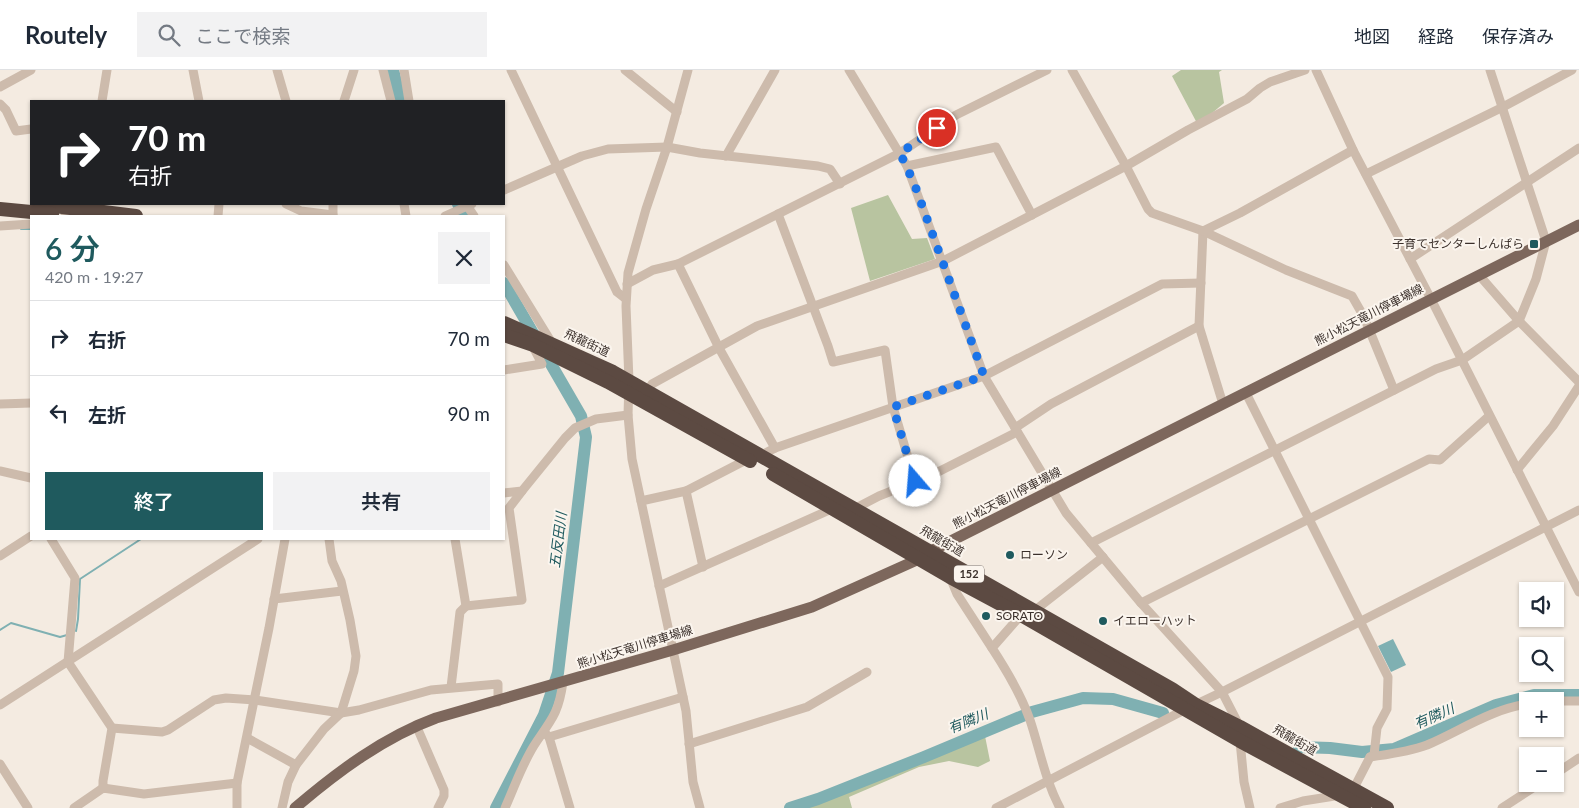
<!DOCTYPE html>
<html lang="ja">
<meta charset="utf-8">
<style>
body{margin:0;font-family:Lato,"Noto Sans JP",sans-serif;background:#f2f2f3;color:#1f2937;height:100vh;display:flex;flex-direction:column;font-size:19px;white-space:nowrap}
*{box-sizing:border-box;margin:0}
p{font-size:16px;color:#747a83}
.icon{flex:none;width:28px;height:28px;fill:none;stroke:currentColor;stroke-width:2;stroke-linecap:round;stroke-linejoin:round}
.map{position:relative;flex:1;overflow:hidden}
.panel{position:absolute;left:30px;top:145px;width:475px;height:325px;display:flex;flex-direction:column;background:#fff;border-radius:0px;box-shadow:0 1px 4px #0004}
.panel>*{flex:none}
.banner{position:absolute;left:30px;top:30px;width:475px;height:105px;border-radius:0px;box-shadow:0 1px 4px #0004;background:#202124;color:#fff;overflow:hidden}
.fabs{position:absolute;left:1519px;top:512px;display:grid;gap:10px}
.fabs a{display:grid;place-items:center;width:45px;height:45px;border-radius:0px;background:#fff;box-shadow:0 1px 4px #0004;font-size:25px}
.pin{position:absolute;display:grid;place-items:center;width:42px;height:42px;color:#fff;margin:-21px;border:2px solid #fff;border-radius:50%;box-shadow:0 1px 5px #0007}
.me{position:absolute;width:55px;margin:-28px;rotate:342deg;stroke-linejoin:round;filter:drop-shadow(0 0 4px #0008)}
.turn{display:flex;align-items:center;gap:18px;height:105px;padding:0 15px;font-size:22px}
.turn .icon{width:65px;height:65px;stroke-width:2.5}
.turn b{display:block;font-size:35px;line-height:42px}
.round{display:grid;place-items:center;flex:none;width:52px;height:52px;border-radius:0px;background:#f2f2f3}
.head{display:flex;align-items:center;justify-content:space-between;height:85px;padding:0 15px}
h1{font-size:30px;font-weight:600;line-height:38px;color:#1f5a5e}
.button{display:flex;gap:10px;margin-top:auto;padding:10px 15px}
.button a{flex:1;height:58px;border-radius:0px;background:#1f5a5e;color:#fff;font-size:20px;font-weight:600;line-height:58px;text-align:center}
.button a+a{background:#f2f2f3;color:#1f2937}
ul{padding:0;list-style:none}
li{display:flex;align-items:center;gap:15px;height:75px;padding:0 15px;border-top:1px solid #e0e1e3}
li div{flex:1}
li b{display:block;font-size:19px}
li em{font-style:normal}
header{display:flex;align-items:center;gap:30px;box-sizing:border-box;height:70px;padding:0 25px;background:#fff;border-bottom:1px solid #e0e1e3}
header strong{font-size:24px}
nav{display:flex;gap:28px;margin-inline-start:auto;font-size:18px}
.search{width:350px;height:45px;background:#f2f2f3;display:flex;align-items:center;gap:12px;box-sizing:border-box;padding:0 18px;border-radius:0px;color:#747a83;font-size:19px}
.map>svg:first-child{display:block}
.green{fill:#b8c4a0}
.water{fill:#7fb0b2}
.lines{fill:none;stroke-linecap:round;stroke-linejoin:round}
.stream{stroke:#7fb0b2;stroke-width:2}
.river{stroke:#7fb0b2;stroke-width:12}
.minor{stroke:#cdbbac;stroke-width:9}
.major{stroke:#7d675c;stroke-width:11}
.highway{stroke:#5c4a42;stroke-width:14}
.route{stroke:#1a73e8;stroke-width:9;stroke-dasharray:0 16.2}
.poi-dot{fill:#1f5a5e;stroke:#fbf5ee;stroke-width:2}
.labels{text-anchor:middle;stroke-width:4;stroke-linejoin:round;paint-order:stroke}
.shield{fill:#fbf5ee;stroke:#756b66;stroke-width:1}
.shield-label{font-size:11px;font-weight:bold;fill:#3b302b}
.poi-label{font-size:12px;fill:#3b302b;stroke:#fbf5ee;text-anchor:start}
.street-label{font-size:12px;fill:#3b302b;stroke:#fbf5ee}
.water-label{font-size:14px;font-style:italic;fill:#1f5a5e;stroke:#fbf5ee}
</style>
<header>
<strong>Routely</strong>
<div class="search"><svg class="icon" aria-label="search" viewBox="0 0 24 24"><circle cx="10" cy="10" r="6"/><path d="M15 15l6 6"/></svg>ここで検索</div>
<nav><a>地図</a><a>経路</a><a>保存済み</a></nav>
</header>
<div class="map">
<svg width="1579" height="738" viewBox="0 0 1579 738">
<rect width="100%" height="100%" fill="#f4ebe1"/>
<g class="green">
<polygon points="1181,0 1222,0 1219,2 1224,33 1198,55 1172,6"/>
<polygon points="888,125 912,169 927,168 935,189 870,211 851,138"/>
<polygon points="985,666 990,691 978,697 949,691 919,697 849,727 852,738 799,738"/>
</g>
<polygon class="water" points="1393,569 1406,595 1391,602 1378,576"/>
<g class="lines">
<g class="stream">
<polyline points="21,159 31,159"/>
<polyline points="0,560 11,553 60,567 67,565"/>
<polyline points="76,561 78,549 80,509 141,469"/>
</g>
<g class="river">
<polyline points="393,0 401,31"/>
<polyline points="458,134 465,146"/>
<polyline points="1299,677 1330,678 1362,682 1394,679 1496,635 1534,625 1579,625"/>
<polyline points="496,738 544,645 558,603 586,367 581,346 504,213"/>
<polyline points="790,738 818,729 924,687 1032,642 1083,628 1113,629 1163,643"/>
</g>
<g class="minor">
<polyline points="193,0 199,31"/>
<polyline points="277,0 286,31"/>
<polyline points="383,0 391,31"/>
<polyline points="404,0 409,31"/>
<polyline points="511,0 617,222 626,229"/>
<polyline points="625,0 677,42"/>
<polyline points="688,0 667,77 646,139 628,203 626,236 629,311 628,345 632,389 686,641 693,712 700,738"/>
<polyline points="849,0 907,96 984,306 1066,443 1141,533 1222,622 1240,657"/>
<polyline points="1072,0 1126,96 1148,139 1152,143 1203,161 1286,200 1352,226 1364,247 1394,320"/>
<polyline points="1316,0 1353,80 1431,229 1579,522"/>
<polyline points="0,17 31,0"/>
<polyline points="102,31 107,0"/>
<polyline points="344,31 354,0"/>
<polyline points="0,34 6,40 16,61 31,59"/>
<polyline points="726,86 775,0"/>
<polyline points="907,96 996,77 1032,145"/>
<polyline points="1366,104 1501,38 1572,0"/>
<polyline points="504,120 582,86 608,79 667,77 700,83 818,96 830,99 840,114"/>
<polyline points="286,134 301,141 333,145"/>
<polyline points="333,134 333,146"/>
<polyline points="404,134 406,146"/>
<polyline points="466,134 474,146"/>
<polyline points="778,144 828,276 833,292 885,280 893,337 915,411"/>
<polyline points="65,146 66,146"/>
<polyline points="218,146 219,134"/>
<polyline points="445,146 472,134"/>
<polyline points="0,156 31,154"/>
<polyline points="1203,161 1199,256 1223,334"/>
<polyline points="1203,161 1240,143 1353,80"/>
<polyline points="1410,189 1579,78"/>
<polyline points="678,194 719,278 775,378"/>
<polyline points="504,195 552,273"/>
<polyline points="1479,205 1519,251 1536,209 1546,171 1490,0"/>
<polyline points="627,214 653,200 678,194 900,83 956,45 1047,0"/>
<polyline points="504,300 542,294 532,275"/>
<polyline points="648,321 652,314 757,256 943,191 1126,96 1188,60 1247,29 1260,18 1270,12 1305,0"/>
<polyline points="1246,323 1388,607 1387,639 1377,658 1374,685 1370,687 1353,720"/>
<polyline points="0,334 31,333"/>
<polyline points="1015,358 1051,334 1199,256"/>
<polyline points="760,386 775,378 984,306 1162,214 1201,213"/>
<polyline points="1517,400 1553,356 1579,316"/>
<polyline points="0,401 31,408"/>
<polyline points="686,421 703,497"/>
<polyline points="504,423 522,421 565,368 575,358 596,349 628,345"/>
<polyline points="641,431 686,421 748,389"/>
<polyline points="856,438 879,426 932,405 1017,362"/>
<polyline points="51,469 75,508 68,592 112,658 103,711 103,718"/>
<polyline points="1091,473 1436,299 1462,290 1519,251 1579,312"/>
<polyline points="0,486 31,466"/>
<polyline points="950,507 957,524 992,578"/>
<polyline points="659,516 834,438"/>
<polyline points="274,529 342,521"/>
<polyline points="1141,533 1429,389 1440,390 1489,346"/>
<polyline points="466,536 522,530 509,438 522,421"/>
<polyline points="1034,541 1103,487"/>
<path d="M1021,545L992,578C1007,601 1021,624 1030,650C1040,680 1045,710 1060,738"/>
<polyline points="451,617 460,542 466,536 455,469"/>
<polyline points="1555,631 1579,631"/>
<polyline points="0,635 258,469"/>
<polyline points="416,655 444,720 444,726 438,738"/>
<polyline points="112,658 162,662 168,660 214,630 226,628 255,630 341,643 359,640 431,620 498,614 498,632"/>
<polyline points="544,662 549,667 683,627"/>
<polyline points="549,667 570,738"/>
<polyline points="247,668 296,695"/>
<polyline points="1240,671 1244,712 1250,738"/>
<polyline points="689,674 807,637 867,602"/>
<path d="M1370,687C1390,684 1408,682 1427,675C1460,661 1491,639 1528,634"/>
<polyline points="0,694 28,738"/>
<polyline points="1555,704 1579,688"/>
<polyline points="74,738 103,718 144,724 237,713"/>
<polyline points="237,738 237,713 269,558 285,469"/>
<polyline points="282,738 288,712 296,695 324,659 341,643 354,601 356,586 350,550 341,511 332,491 329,469"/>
<path d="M505,738C515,716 523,691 537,671C553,648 559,641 563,612"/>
<polyline points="996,738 1186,639 1222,622 1579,440"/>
<polyline points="1280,738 1303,731 1341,725"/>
<polyline points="1502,738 1539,714"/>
</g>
<path class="major" d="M295,738C337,702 384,667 436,648L673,580L812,537L919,489L929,482L1579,155"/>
<g class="highway">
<polyline points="38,134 136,146"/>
<polyline points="0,139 52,144"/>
<polyline points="504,253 613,302 1172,619 1196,635 1240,657 1387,738"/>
<polyline points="504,265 533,275 608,312 750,391"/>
<polyline points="773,404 950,507 1021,545 1240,671 1364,738"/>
</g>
</g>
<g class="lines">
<polyline class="route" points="915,411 893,337 984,306 914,113 900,83 937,58"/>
</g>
<g class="poi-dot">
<rect x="1529" y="169" width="10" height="10" rx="2.5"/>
<circle cx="1010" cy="485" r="5"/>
<circle cx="986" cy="546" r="5"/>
<circle cx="1103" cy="551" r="5"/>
</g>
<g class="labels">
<rect class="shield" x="954" y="495.5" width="30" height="17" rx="4"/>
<g class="shield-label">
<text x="969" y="508">152</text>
</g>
<g class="poi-label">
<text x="1524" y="178" text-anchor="end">子育てセンターしんぱら</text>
<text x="1020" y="489">ローソン</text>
<text x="996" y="550">SORATO</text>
<text x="1113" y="555">イエローハット</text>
</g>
<g class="street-label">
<text transform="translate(1369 245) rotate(-27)" y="4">熊小松天竜川停車場線</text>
<text transform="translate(587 273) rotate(25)" y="4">飛龍街道</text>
<text transform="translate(1007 428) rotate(-27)" y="4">熊小松天竜川停車場線</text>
<text transform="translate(942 471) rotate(30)" y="4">飛龍街道</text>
<text transform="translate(635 577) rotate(-17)" y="4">熊小松天竜川停車場線</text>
<text transform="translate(1295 670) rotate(30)" y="4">飛龍街道</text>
</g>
<g class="water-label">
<text transform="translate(558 470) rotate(-83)" y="5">五反田川</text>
<text transform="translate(1434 646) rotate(-24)" y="5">有隣川</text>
<text transform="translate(968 651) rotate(-22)" y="5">有隣川</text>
</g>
</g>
</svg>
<div class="fabs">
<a><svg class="icon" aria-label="sound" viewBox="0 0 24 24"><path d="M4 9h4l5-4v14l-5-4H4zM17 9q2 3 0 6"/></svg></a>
<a><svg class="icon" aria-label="search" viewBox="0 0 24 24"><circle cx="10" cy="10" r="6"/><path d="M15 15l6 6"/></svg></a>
<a>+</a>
<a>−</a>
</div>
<div class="pin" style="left:937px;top:58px;background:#d93025"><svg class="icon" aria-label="arrive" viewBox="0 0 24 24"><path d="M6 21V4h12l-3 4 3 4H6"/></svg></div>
<svg class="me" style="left:915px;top:411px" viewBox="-20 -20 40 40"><circle r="19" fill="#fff"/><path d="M0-13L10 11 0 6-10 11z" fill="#1a73e8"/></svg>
<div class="banner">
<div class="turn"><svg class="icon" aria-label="right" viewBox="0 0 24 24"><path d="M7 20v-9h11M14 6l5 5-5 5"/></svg><div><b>70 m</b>右折</div></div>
</div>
<section class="panel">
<div class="head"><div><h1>6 分</h1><p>420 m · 19:27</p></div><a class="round"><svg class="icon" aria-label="close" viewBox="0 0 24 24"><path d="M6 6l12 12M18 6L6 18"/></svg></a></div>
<ul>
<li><svg class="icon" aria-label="right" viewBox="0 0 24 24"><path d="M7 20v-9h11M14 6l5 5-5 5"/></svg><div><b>右折</b></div><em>70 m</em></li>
<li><svg class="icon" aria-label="left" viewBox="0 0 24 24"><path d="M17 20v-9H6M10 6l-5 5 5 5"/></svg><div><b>左折</b></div><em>90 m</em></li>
</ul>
<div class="button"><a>終了</a><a>共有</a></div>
</section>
</div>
